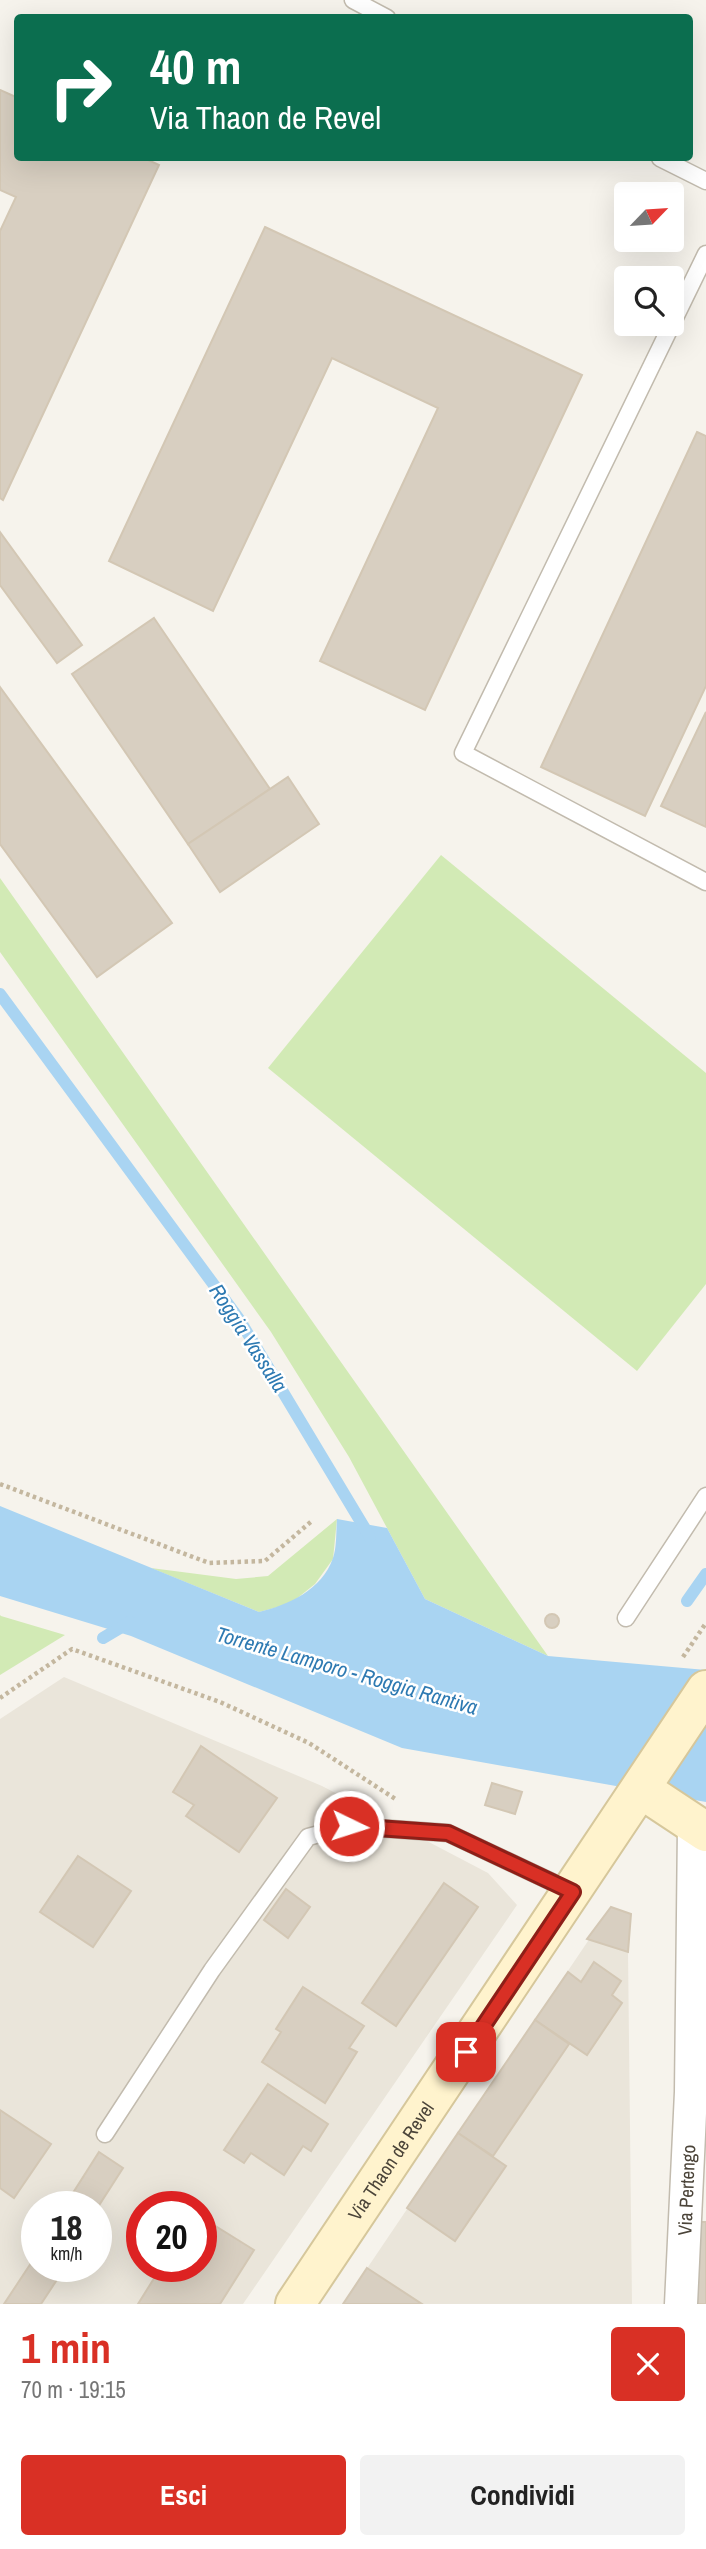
<!DOCTYPE html>
<html lang="it">
<meta charset="utf-8">
<style>
body{margin:0;font-family:"Archivo Narrow",sans-serif;background:#f2f2f2;color:#222;height:100vh;display:flex;flex-direction:column;font-size:26px;white-space:nowrap}
*{box-sizing:border-box;margin:0}
p{font-size:23px;color:#767676}
.icon{flex:none;width:38px;height:38px;fill:none;stroke:currentColor;stroke-width:2;stroke-linecap:round;stroke-linejoin:round}
.map{position:relative;height:2304px;overflow:hidden}
.panel{display:flex;flex-direction:column;background:#fff;flex:1}
.panel>*{flex:none}
.top-card{position:absolute;left:14px;top:14px;width:679px;height:147px;border-radius:7px;box-shadow:0 7px 28px #0002;background:#0b6e4f;color:#fff;overflow:hidden}
.needle{width:46px;rotate:65deg}
.buttons{position:absolute;left:614px;top:182px;display:grid;gap:14px}
.buttons a{display:grid;place-items:center;width:70px;height:70px;border-radius:7px;background:#fff;box-shadow:0 7px 28px #0002;font-size:35px}
.speed{position:absolute;left:21px;top:2191px;display:flex;gap:14px;font-size:35px;font-weight:700;text-align:center}
.speed>*{display:grid;place-content:center;width:91px;height:91px;border-radius:50%;background:#fff;box-shadow:0 7px 28px #0002;line-height:1}
.speed small{font-size:18px;font-weight:400}
.speed .limit{border:10px solid #d22;background:#fff;color:#111}
.pin{position:absolute;display:grid;place-items:center;width:60px;height:60px;color:#fff;margin:-30px;border-radius:14px;box-shadow:0 4px 10px #0006}
.me{position:absolute;width:77px;margin:-38px;rotate:94deg;stroke-linejoin:round;filter:drop-shadow(0 0 5px #0008)}
.turn{display:flex;align-items:center;gap:24px;height:147px;padding:0 21px;font-size:32px}
.turn .icon{width:91px;height:91px;stroke-width:2.5}
.turn b{display:block;font-size:49px;line-height:60px}
.round{display:grid;place-items:center;flex:none;width:74px;height:74px;border-radius:7px;background:#f2f2f2}
.overview{display:flex;align-items:center;justify-content:space-between;height:119px;padding:0 21px}
h1{font-size:42px;font-weight:800;line-height:52px;color:#d93025}
.button{display:flex;gap:14px;margin-top:auto;padding:14px 21px}
.button a{flex:1;height:80px;border-radius:7px;background:#d93025;color:#fff;font-size:28px;font-weight:800;line-height:80px;text-align:center}
.button a+a{background:#f2f2f2;color:#222}
.map>svg:first-child{display:block}
.residential{fill:#eae5da;fill-rule:evenodd}
.green{fill:#d2eab5}
.water{fill:#a9d4f2}
.lines{fill:none;stroke-linecap:round;stroke-linejoin:round}
.stream{stroke:#a9d4f2;stroke-width:12}
.building{fill:#d8cfc1;stroke:#d3c7b4;stroke-width:2}
.lane-casing{stroke:#c2bbae;stroke-width:19}
.street-casing{stroke:#c2bbae;stroke-width:35}
.secondary-casing{stroke:#d6c79b;stroke-width:42}
.path{stroke:#c4b79f;stroke-width:4.5;stroke-dasharray:3.5 3.5;stroke-linecap:butt}
.lane{stroke:#fff;stroke-width:16}
.street{stroke:#fff;stroke-width:32}
.secondary{stroke:#fff3cd;stroke-width:38}
.route-casing{stroke:#8d1f18;stroke-width:18}
.route{stroke:#d93025;stroke-width:12}
.labels{text-anchor:middle;stroke-width:5;stroke-linejoin:round;paint-order:stroke}
.street-label{font-size:19px;fill:#4b4439;stroke:#fff}
.water-label{font-size:21px;font-style:italic;fill:#2e7ab2;stroke:#fff}
</style>
<div class="map">
<svg width="706" height="2304" viewBox="0 0 706 2304">
<rect width="100%" height="100%" fill="#f6f3ec"/>
<g class="residential">
<path d="M64,1677L322,1786L488,1873L517,1905L243,2304H0V1719ZM37,2207H96V2266H37ZM142,2207H201V2266H142Z"/>
<polygon points="611,1907 631,1914 628,1952 632,2304 343,2304"/>
</g>
<g class="green">
<polygon points="441,855 706,1073 706,1284 637,1371 268,1068"/>
<polygon points="0,878 548,1656 425,1599 349,1457 271,1332 0,952"/>
<polygon points="337,1519 333,1559 315,1584 290,1604 259,1612 151,1568 236,1579 268,1576"/>
<polygon points="0,1615 1,1616 65,1635 0,1675"/>
</g>
<path class="water" d="M0,1506L259,1612C288,1605 322,1590 333,1558C337,1547 336,1531 337,1519L387,1528L425,1599L548,1656L706,1670V1802L402,1748L131,1636L0,1596Z"/>
<g class="lines">
<g class="stream">
<polyline points="0,994 239,1319 370,1537"/>
<polyline points="687,1601 706,1574"/>
<polyline points="103,1638 130,1622"/>
</g>
</g>
<g class="building">
<polygon points="0,90 18,98 18,158 144,158 159,165 3,500 0,498 0,231 16,197 0,190"/>
<polygon points="265,227 582,375 425,710 320,661 438,408 332,358 213,611 109,561"/>
<polygon points="697,432 706,436 706,686 645,816 541,767"/>
<polygon points="0,532 82,645 57,663 0,585"/>
<polygon points="154,618 270,789 188,844 72,674"/>
<polygon points="0,687 172,923 97,977 0,844"/>
<polygon points="706,712 706,827 661,806"/>
<polygon points="288,777 319,824 220,892 188,844"/>
<circle cx="552" cy="1621" r="7"/>
<polygon points="201,1746 277,1798 239,1852 186,1816 194,1805 173,1792"/>
<polygon points="492,1783 522,1792 515,1814 485,1805"/>
<polygon points="78,1856 131,1891 93,1947 40,1912"/>
<polygon points="444,1883 478,1907 396,2026 362,2003"/>
<polygon points="286,1889 310,1907 288,1938 264,1920"/>
<polygon points="611,1907 631,1914 628,1952 587,1939"/>
<polygon points="594,1962 621,1981 612,1995 622,2003 587,2055 535,2020 568,1972 581,1982"/>
<polygon points="303,1987 364,2026 349,2048 357,2052 325,2103 262,2062 281,2032 276,2029"/>
<polygon points="535,2020 569,2044 493,2156 458,2133"/>
<polygon points="268,2084 328,2124 311,2151 303,2146 284,2175 251,2153 244,2163 224,2150"/>
<polygon points="0,2110 51,2144 14,2198 0,2188"/>
<polygon points="458,2133 506,2166 455,2241 407,2208"/>
<polygon points="99,2152 123,2168 96,2210 96,2207 64,2207"/>
<polygon points="201,2217 254,2250 220,2304 138,2304 158,2272 148,2266 201,2266"/>
<polygon points="697,2222 706,2222 706,2304 691,2304"/>
<polygon points="37,2254 37,2266 66,2266 41,2304 4,2304"/>
<polygon points="367,2268 422,2304 343,2304"/>
</g>
<g class="lines">
<defs>
<g id="lane">
<polyline points="353,0 387,18"/>
<polyline points="660,158 706,181"/>
<polyline points="706,254 463,753 706,882"/>
<polyline points="626,1618 706,1496"/>
<polyline points="105,2134 212,1970 308,1837 349,1826 448,1833 571,1891"/>
</g>
<g id="street">
<path id="s1" d="M681,2304L691,2092L694,1826"/>
</g>
<g id="secondary">
<polyline points="641,1789 706,1832"/>
<path id="s2" d="M295,2304L706,1690"/>
</g>
</defs>
<use href="#lane" class="lane-casing"/>
<use href="#street" class="street-casing"/>
<use href="#secondary" class="secondary-casing"/>
<g class="path">
<polyline points="0,1484 209,1563 265,1561 313,1520"/>
<polyline points="683,1657 706,1623"/>
<polyline points="0,1698 72,1649 220,1702 309,1743 397,1800"/>
</g>
<use href="#lane" class="lane"/>
<use href="#street" class="street"/>
<use href="#secondary" class="secondary"/>
</g>
<g class="lines">
<defs>
<polyline id="route" points="349,1826 448,1833 573,1892 466,2052"/>
</defs>
<use href="#route" class="route-casing"/>
<use href="#route" class="route"/>
</g>
<g class="labels">
<g class="street-label">
<text dy="7" stroke="none"><textPath href="#s2" startOffset="172">Via Thaon de Revel</textPath></text>
<text dy="7" stroke="none"><textPath href="#s1" startOffset="114">Via Pertengo</textPath></text>
</g>
<g class="water-label">
<text transform="translate(248 1338) rotate(57)" y="7">Roggia Vassalla</text>
<text transform="translate(347 1671) rotate(16)" y="7">Torrente Lamporo - Roggia Rantiva</text>
</g>
</g>
</svg>
<div class="buttons">
<a><svg class="needle" viewBox="-14 -14 28 28"><path d="M0-13l5 13h-10z" fill="#e53935"/><path d="M0 13l5-13h-10z" fill="#767676"/></svg></a>
<a><svg class="icon" aria-label="search" viewBox="0 0 24 24"><circle cx="10" cy="10" r="6"/><path d="M15 15l6 6"/></svg></a>
</div>
<div class="speed"><div>18<small>km/h</small></div><div class="limit">20</div></div>
<div class="pin" style="left:466px;top:2052px;background:#d93025"><svg class="icon" aria-label="arrive" viewBox="0 0 24 24"><path d="M6 21V4h12l-3 4 3 4H6"/></svg></div>
<svg class="me" style="left:349px;top:1826px" viewBox="-20 -20 40 40"><circle r="17" fill="#d93025" stroke="#fff" stroke-width="3"/><path d="M0-11L8 9 0 5-8 9z" fill="#fff"/></svg>
<div class="top-card">
<div class="turn"><svg class="icon" aria-label="right" viewBox="0 0 24 24"><path d="M7 20v-9h11M14 6l5 5-5 5"/></svg><div><b>40 m</b>Via Thaon de Revel</div></div>
</div>
</div>
<section class="panel">
<div class="overview"><div><h1>1 min</h1><p>70 m · 19:15</p></div><a class="round" style="background:#d93025;color:#fff"><svg class="icon" aria-label="close" viewBox="0 0 24 24"><path d="M6 6l12 12M18 6L6 18"/></svg></a></div>
<div class="button"><a>Esci</a><a>Condividi</a></div>
</section>
